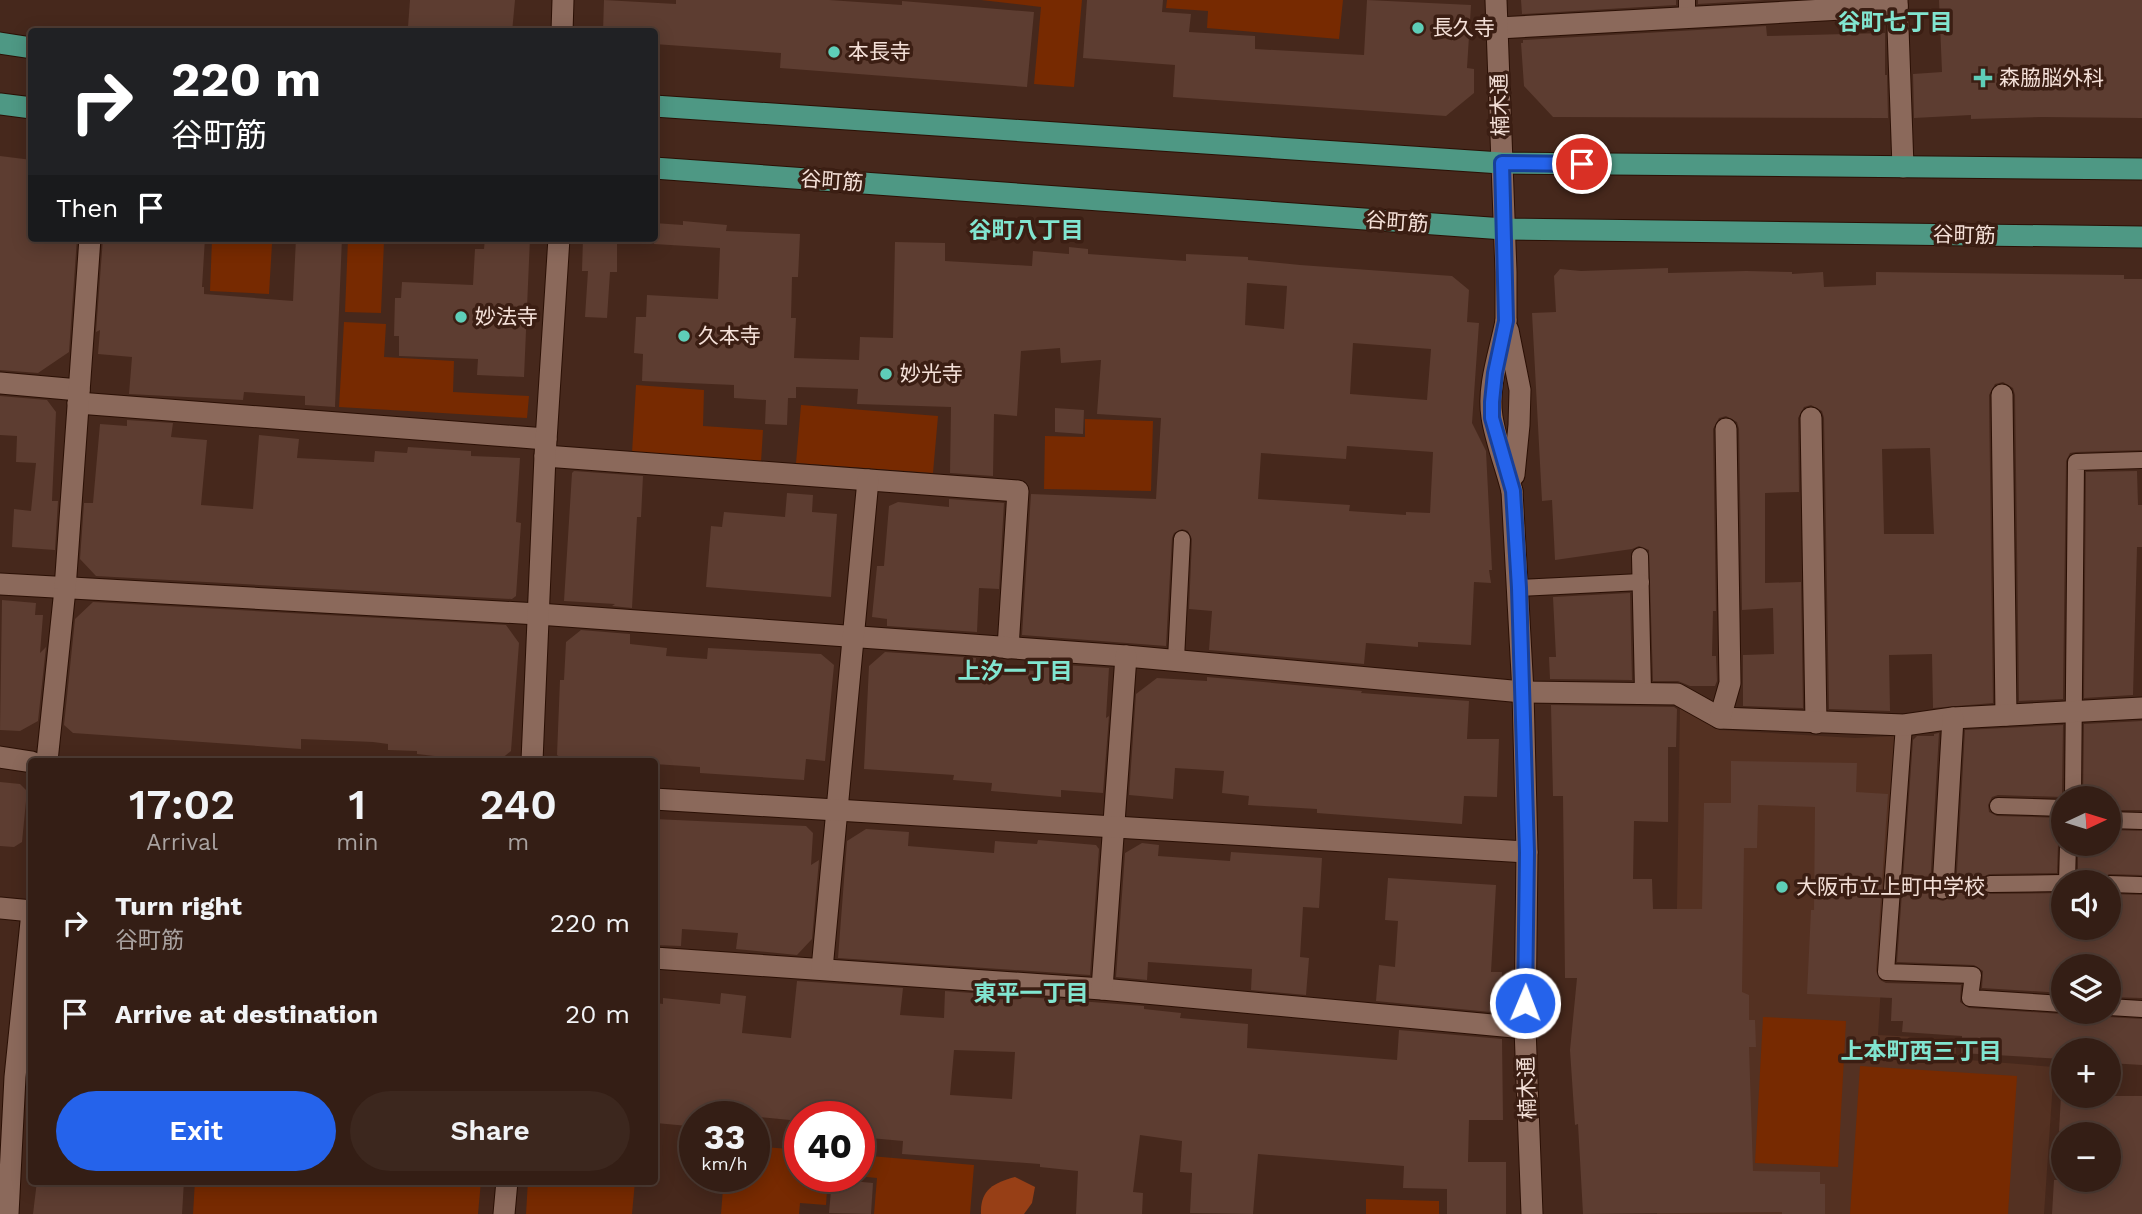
<!DOCTYPE html>
<meta charset="utf-8">
<style>
body{margin:0;font-family:"Work Sans","Noto Sans JP",sans-serif;background:#3c271e;color:#f1f3f6;height:100vh;display:flex;flex-direction:column;font-size:26px;white-space:nowrap}
*{box-sizing:border-box;margin:0}
p{font-size:23px;color:#a9a2a0}
.icon{flex:none;width:38px;height:38px;fill:none;stroke:currentColor;stroke-width:2;stroke-linecap:round;stroke-linejoin:round}
.map{position:relative;flex:1;overflow:hidden}
.drawer{position:absolute;left:28px;top:758px;width:630px;height:427px;display:flex;flex-direction:column;background:#341e15;border-radius:7px;box-shadow:0 4px 18px #0003,0 0 0 2px #4e3c34}
.drawer>*{flex:none}
.guide{position:absolute;left:28px;top:28px;width:630px;height:214px;border-radius:7px;box-shadow:0 4px 18px #0003,0 0 0 2px #4e3c34;background:#202124;color:#fff;overflow:hidden}
.needle{width:46px;rotate:86deg}
.buttons{position:absolute;left:2051px;top:786px;display:grid;gap:14px}
.buttons a{display:grid;place-items:center;width:70px;height:70px;border-radius:50%;background:#341e15;box-shadow:0 4px 18px #0003,0 0 0 2px #4e3c34;font-size:35px}
.speed{position:absolute;left:679px;top:1101px;display:flex;gap:14px;font-size:35px;font-weight:700;text-align:center}
.speed>*{display:grid;place-content:center;width:91px;height:91px;border-radius:50%;background:#341e15;box-shadow:0 4px 18px #0003,0 0 0 2px #4e3c34;line-height:1}
.speed small{font-size:18px;font-weight:400}
.speed .limit{border:10px solid #d22;background:#fff;color:#111}
.pin{position:absolute;display:grid;place-items:center;width:60px;height:60px;color:#fff;margin:-30px;border:4px solid #fff;border-radius:50%;box-shadow:0 2px 7px #0007}
.me{position:absolute;width:77px;margin:-38px;rotate:1deg;stroke-linejoin:round;filter:drop-shadow(0 0 5px #0008)}
.turn{display:flex;align-items:center;gap:24px;height:147px;padding:0 28px;font-size:32px}
.turn .icon{width:91px;height:91px;stroke-width:2.5}
.turn b{display:block;font-size:49px;line-height:60px}
.then{display:flex;align-items:center;height:66px;padding:0 28px;background:#0003;gap:14px;font-size:26px}
.eta{display:flex;justify-content:space-evenly;align-items:center;height:119px;text-align:center}
.eta b{font-size:42px;font-weight:600;line-height:49px}
.cta{display:flex;gap:14px;margin-top:auto;padding:14px 28px}
.cta a{flex:1;height:80px;border-radius:42px;background:#2563eb;color:#fff;font-size:28px;font-weight:600;line-height:80px;text-align:center}
.cta a+a{background:#3c271e;color:#f1f3f6}
ul{padding:0;list-style:none}
li{display:flex;align-items:center;gap:21px;height:91px;padding:0 28px}
li div{flex:1}
li b{display:block;font-size:26px}
li em{font-style:normal}
.map>svg:first-child{display:block}
.built{fill:#543122}
.green{fill:#772a01}
.forest{fill:#973f16}
.building{fill:#5d3d31;fill-rule:evenodd}
.lines{fill:none;stroke-linecap:round;stroke-linejoin:round}
.lane-casing{stroke:#2b1005;stroke-width:18}
.street-casing{stroke:#2b1005;stroke-width:23}
.secondary-casing{stroke:#2b1005;stroke-width:23}
.primary-casing{stroke:#2b1005;stroke-width:23}
.lane{stroke:#8b695b;stroke-width:16}
.street{stroke:#8b695b;stroke-width:21}
.secondary{stroke:#8b695b;stroke-width:21}
.primary{stroke:#4e9884;stroke-width:21}
.route-casing{stroke:#184099;stroke-width:18}
.route{stroke:#2563eb;stroke-width:12}
.poi-dot{fill:#5eceb8;stroke:#3b1e13;stroke-width:2.5}
.labels{text-anchor:middle;stroke-width:7;stroke-linejoin:round;paint-order:stroke}
.poi-label{font-size:21px;fill:#f4e0d8;stroke:#3b1e13;text-anchor:start}
.street-label{font-size:21px;fill:#f4e0d8;stroke:#3b1e13}
.neighbourhood-label{font-size:23px;font-weight:bold;fill:#81e5d0;stroke:#3b1e13}
</style>
<div class="map">
<svg width="2142" height="1214" viewBox="0 0 2142 1214">
<rect width="100%" height="100%" fill="#46281c"/>
<polygon class="built" points="1680,706 1720,730 1855,738 1896,736 1878,1035 1956,1039 1956,1059 2054,1067 2044,1214 1657,1214 1657,1168 1675,1038"/>
<g class="green">
<polygon points="981,0 1082,0 1074,87 1034,84 1041,7"/>
<polygon points="1167,0 1343,0 1339,39 1207,28 1208,11 1166,8"/>
<polygon points="348,239 384,241 381,313 345,312"/>
<polygon points="212,240 272,244 269,294 210,291"/>
<polygon points="344,322 386,324 384,357 454,361 453,392 529,396 527,418 339,407"/>
<polygon points="636,385 704,390 703,426 763,430 761,462 632,453"/>
<polygon points="801,405 938,416 933,473 796,463"/>
<polygon points="1085,419 1153,421 1151,491 1044,489 1045,436 1085,437"/>
<polygon points="1763,1017 1846,1021 1838,1167 1755,1163"/>
<polygon points="1860,1066 2017,1076 2008,1214 1850,1214"/>
<polygon points="754,1146 800,1150 800,1176 828,1176 826,1205 800,1203 799,1214 721,1214 724,1176 754,1176"/>
<polygon points="859,1155 974,1165 970,1214 874,1214 877,1178 857,1176 859,1176"/>
<polygon points="195,1181 481,1181 478,1214 193,1214"/>
<polygon points="528,1181 635,1181 632,1214 526,1214"/>
<polygon points="1366,1199 1439,1201 1439,1214 1366,1214"/>
</g>
<path class="forest" d="M1015,1177L1035,1187L1032,1203L1024,1214H981C980,1190 993,1183 1015,1177Z"/>
<g class="building">
<polygon points="410,0 515,0 512,32 459,32 408,27"/>
<polygon points="604,0 676,4 676,0 829,0 902,5 902,1 1034,12 1027,87 780,68 781,53 654,44 654,32 603,32"/>
<polygon points="1087,0 1163,0 1162,12 1191,14 1189,32 1255,36 1255,49 1364,55 1367,0 1471,5 1467,68 1474,69 1474,93 1446,116 1173,97 1175,65 1083,58"/>
<polygon points="1521,0 1676,0 1676,5 1522,14"/>
<polygon points="1698,0 1765,0 1698,4"/>
<polygon points="1939,0 2142,0 2142,118 2042,117 1971,119 1971,115 1914,118 1913,74 1942,72"/>
<polygon points="1766,26 1767,36 1885,33 1885,75 1887,75 1888,118 1553,117 1524,86 1521,43 1523,43 1523,40"/>
<polygon points="0,156 32,160 32,238 77,238 69,352 38,373 0,370"/>
<path d="M683,221L727,225L726,231L800,234L798,277H792L791,318H796L794,358L859,360L860,337L893,338L895,242L945,243V261L1032,266L1033,251L1069,254V247L1088,249V254L1186,261V254L1248,257V260L1300,265L1452,276L1469,290L1467,322L1479,323L1472,423L1486,451L1492,570H1489L1491,583L1474,582L1471,645L1418,642V647L1366,643L1364,664L1209,650L1212,611L1189,609L1192,539L1188,531L1182,529L1174,533L1172,538L1166,646L1022,635L1031,494L1156,499L1161,418L1097,414L1101,360L1061,363L1060,348L1021,351L1017,416L994,414L993,476L950,473L951,407L857,404L858,389L796,387V398H788L787,425L765,424L766,400L734,398V385L642,381L643,354L634,353L636,317H646L647,295L718,299L720,248L654,244V223L683,225ZM1247,283L1287,286L1284,329L1245,325ZM1353,343L1431,349L1427,400L1350,394ZM1347,446L1433,452L1430,513L1406,512V515L1349,511L1350,505L1258,499L1261,453L1346,459Z"/>
<polygon points="103,238 205,238 202,287 204,287 204,294 293,301 296,238 342,238 335,407 305,405 305,396 244,392 243,400 129,394 132,357 98,354 100,330 96,332"/>
<polygon points="485,238 530,238 524,377 477,375 478,359 399,356 399,336 394,336 395,298 401,298 402,282 473,285 475,249 484,249"/>
<polygon points="583,238 617,238 617,272 610,272 607,318 585,317 588,271 582,271"/>
<path d="M1668,268V273L1746,271L1792,272V274L1823,272L1824,287L1876,285V272L2124,275V279H2142V450L2076,452L2070,453L2066,461L2063,699L2019,701L2015,395L2013,388L2003,382L1995,384L1989,395L1993,703L1933,708L1932,654L1889,655L1890,711L1829,709L1824,418L1822,411L1811,405L1804,407L1798,418L1799,492L1765,493V583L1801,582L1803,708L1743,706V655L1774,654L1773,608L1742,610L1739,429L1737,422L1726,416L1719,418L1713,429L1716,611H1713L1712,656H1716L1717,681L1715,686H1690L1678,681H1653L1649,550L1639,546L1632,549L1555,560L1552,500L1542,501L1532,313L1556,312L1554,276L1560,269L1581,271ZM1930,448L1934,534H1884L1882,449Z"/>
<polygon points="0,396 47,400 56,412 52,501 58,501 55,550 12,547 14,509 31,511 36,463 16,462 17,436 0,435"/>
<polygon points="1055,408 1084,410 1083,434 1055,432"/>
<polygon points="127,420 173,423 171,437 207,440 201,505 253,509 259,435 299,439 297,458 374,462 375,451 407,453 408,447 471,451 471,456 520,458 516,522 521,523 516,596 512,599 96,576 80,559 84,503 93,503 100,424 127,426"/>
<polygon points="574,471 643,476 641,517 637,517 632,608 612,606 615,604 564,601 572,473"/>
<polygon points="2137,471 2138,505 2142,505 2142,547 2137,547 2133,695 2084,698 2086,472"/>
<polygon points="787,493 813,495 812,512 837,514 831,597 706,587 711,526 722,527 724,512 785,517"/>
<polygon points="949,499 1004,503 999,589 979,588 977,632 887,626 887,619 872,617 877,566 884,566 889,506 898,502 949,507"/>
<polygon points="1630,593 1632,680 1550,679 1549,657 1556,657 1553,597"/>
<polygon points="2,600 36,603 35,615 43,615 40,653 46,647 38,721 20,731 0,730"/>
<polygon points="93,602 506,625 519,643 511,751 500,760 443,757 417,754 417,751 388,750 388,744 373,742 301,739 301,749 73,733 64,725 75,619"/>
<polygon points="581,630 630,634 630,644 667,648 666,656 707,659 708,648 821,654 834,665 825,761 806,759 804,780 700,773 700,767 654,764 654,761 565,761 557,755 560,680 564,680 566,642"/>
<polygon points="885,652 976,658 975,666 1021,670 1039,671 1034,663 1109,668 1106,718 1109,716 1103,793 1061,790 1061,797 991,791 992,783 953,780 954,775 864,769 869,666"/>
<polygon points="1207,677 1362,691 1361,693 1469,701 1467,739 1499,739 1497,797 1464,796 1462,824 1317,813 1317,809 1248,805 1249,796 1222,793 1224,771 1175,768 1173,799 1129,795 1136,694 1157,678 1207,681"/>
<polygon points="1551,705 1674,707 1677,709 1676,747 1668,747 1668,822 1634,821 1633,879 1652,879 1653,909 1702,909 1704,803 1731,803 1731,761 1857,763 1856,792 1888,794 1876,971 1880,980 1886,983 1961,985 1960,1002 1969,1008 2062,1014 2077,1012 2101,1013 2108,1017 2142,1019 2142,1065 2109,1063 2109,1050 2063,1050 2063,1059 1961,1053 1962,1036 1902,1032 1903,1021 1891,1021 1892,998 1807,994 1811,910 1814,910 1815,807 1758,805 1757,848 1744,848 1742,992 1749,995 1749,1020 1755,1020 1756,1047 1749,1047 1753,1171 1820,1172 1820,1184 1825,1184 1825,1214 1782,1214 1782,1212 1583,1214 1578,1124 1575,1125 1570,1050 1577,978 1565,978 1563,796 1553,796"/>
<polygon points="2142,721 2142,810 2109,810 2109,798 2083,798 2084,724"/>
<polygon points="2063,725 2062,797 1998,795 1992,797 1988,805 1989,812 1997,816 2063,818 2063,835 2058,844 2057,873 1989,874 1981,878 1981,889 1990,894 2063,893 2063,928 2109,928 2109,894 2142,895 2142,998 2109,997 2109,966 2063,966 2063,993 1982,988 1983,971 1974,965 1897,962 1913,740 1917,736 1934,736 1934,734 1939,733 1930,887 1935,899 1943,901 1954,896 1956,889 1965,730"/>
<polygon points="0,782 20,784 27,791 22,842 14,847 0,846"/>
<polygon points="654,819 806,826 813,833 811,865 819,860 812,939 797,955 736,949 738,933 682,929 681,946 654,945"/>
<polygon points="866,829 909,832 908,846 994,853 995,841 1037,844 1038,840 1096,845 1099,849 1090,975 838,958 847,841"/>
<polygon points="2109,830 2142,831 2142,875 2109,874 2100,880 2078,879 2078,844 2109,844"/>
<polygon points="1142,843 1159,845 1158,856 1230,861 1231,852 1322,858 1319,908 1303,907 1300,957 1309,958 1306,995 1251,990 1252,969 1148,962 1147,980 1116,977 1125,853"/>
<polygon points="1388,878 1496,885 1491,972 1502,972 1501,1013 1376,1001 1379,965 1395,967 1398,921 1385,920"/>
<path d="M797,981L903,988L900,1015L944,1018L945,991L1144,1006V1009L1181,1013L1180,1018L1248,1024L1247,1048L1397,1060L1399,1030L1502,1039L1503,1120H1469L1468,1162H1506V1214H1447V1189L1403,1188L1404,1166L1258,1154L1253,1214L1190,1213L1192,1173L1180,1172L1182,1141L1140,1135L1133,1192L1143,1193L1142,1214H1076L1078,1171L1040,1167V1164L902,1154L903,1141L859,1137V1116H800V1121L708,1112V1116H695V1120L689,1119L688,1126L656,1123V1003L663,1004V998L720,1004L721,993L746,996L742,1033L791,1038ZM954,1050L1015,1052L1012,1099L950,1095Z"/>
<polygon points="2061,1096 2142,1096 2142,1214 2052,1214 2054,1180 2109,1180 2109,1134 2059,1131"/>
<polygon points="832,1179 873,1183 871,1214 829,1213"/>
<polygon points="37,1181 184,1181 182,1214 33,1214"/>
</g>
<g class="lines">
<defs>
<g id="lane">
<polyline points="1687,0 1687,19"/>
<polyline points="1640,556 1643,692"/>
<polyline points="1519,588 1641,582"/>
<polyline points="1176,659 1182,539"/>
<polyline points="1904,725 1886,972 1973,975 1970,998 2063,1004"/>
<polyline points="2073,798 2076,462 2142,460"/>
<polyline points="1998,806 2063,808"/>
<polyline points="2109,820 2142,821"/>
<polyline points="2067,882 2068,844"/>
<polyline points="1990,884 2063,883"/>
<polyline points="2109,884 2140,885"/>
<polyline points="2109,1007 2142,1009"/>
</g>
<g id="street">
<polyline points="1897,0 1903,167"/>
<polyline points="1498,28 1897,6"/>
<path d="M1506,321C1500,352 1487,386 1492,417C1496,442 1506,467 1512,491"/>
<polyline points="1508,330 1520,390 1519,425 1514,475"/>
<polyline points="0,383 79,390"/>
<polyline points="2002,395 2006,715"/>
<polyline points="78,403 546,439"/>
<polyline points="1811,418 1816,723"/>
<polyline points="545,456 1018,491 1008,648"/>
<polyline points="0,584 538,614 1126,656 1523,692 1677,694 1720,718 1904,725 1953,718 2142,708"/>
<polyline points="1720,718 1730,683 1726,429"/>
<polyline points="47,761 65,589 90,238"/>
<polyline points="1943,888 1953,718"/>
<polyline points="0,908 32,911"/>
<polyline points="654,958 1102,989 1525,1028"/>
<polyline points="822,969 868,480"/>
<polyline points="1102,989 1126,656"/>
<polyline points="8,1214 15,1077 32,912"/>
</g>
<g id="secondary">
<polyline points="1496,0 1506,272 1506,321"/>
<polyline points="562,32 563,0"/>
<polyline points="1512,491 1523,692 1527,852 1525,1028 1532,1214"/>
<polyline points="0,757 32,762"/>
<polyline points="532,761 545,456 559,238"/>
<polyline points="654,799 1527,852"/>
<polyline points="504,1214 507,1181"/>
</g>
<g id="primary">
<polyline points="0,43 32,48"/>
<polyline points="0,104 32,108"/>
<polyline points="654,106 1501,163 2142,169"/>
<polyline points="654,168 1504,229 2142,237"/>
</g>
</defs>
<use href="#lane" class="lane-casing"/>
<use href="#street" class="street-casing"/>
<use href="#secondary" class="secondary-casing"/>
<use href="#primary" class="primary-casing"/>
<use href="#lane" class="lane"/>
<use href="#street" class="street"/>
<use href="#secondary" class="secondary"/>
<use href="#primary" class="primary"/>
</g>
<g class="lines">
<defs>
<polyline id="route" points="1525,1003 1527,852 1519,588 1513,491 1492,418 1492,402 1495,373 1506,321 1502,163 1582,164"/>
</defs>
<use href="#route" class="route-casing"/>
<use href="#route" class="route"/>
</g>
<g class="poi-dot">
<circle cx="1418" cy="28" r="7"/>
<circle cx="834" cy="52" r="7"/>
<path d="M1979.5 67.5h7v7h7v7h-7v7h-7v-7h-7v-7h7z"/>
<circle cx="461" cy="317" r="7"/>
<circle cx="684" cy="336" r="7"/>
<circle cx="886" cy="374" r="7"/>
<circle cx="1782" cy="887" r="7"/>
</g>
<g class="labels">
<g class="poi-label">
<text x="1432" y="35">長久寺</text>
<text x="848" y="59">本長寺</text>
<text x="1999" y="85">森脇脳外科</text>
<text x="475" y="324">妙法寺</text>
<text x="698" y="343">久本寺</text>
<text x="900" y="381">妙光寺</text>
<text x="1796" y="894">大阪市立上町中学校</text>
</g>
<g class="street-label">
<text transform="translate(1500 105) rotate(-92)" y="7">楠木通</text>
<text transform="translate(832 181) rotate(4)" y="7">谷町筋</text>
<text transform="translate(1397 222) rotate(4)" y="7">谷町筋</text>
<text transform="translate(1964 235) rotate(1)" y="7">谷町筋</text>
<text transform="translate(1527 1088) rotate(-92)" y="7">楠木通</text>
</g>
<g class="neighbourhood-label">
<text x="1895" y="30">谷町七丁目</text>
<text x="1026" y="238">谷町八丁目</text>
<text x="1015" y="679">上汐一丁目</text>
<text x="1031" y="1001">東平一丁目</text>
<text x="1921" y="1059">上本町西三丁目</text>
</g>
</g>
</svg>
<div class="buttons">
<a><svg class="needle" viewBox="-14 -14 28 28"><path d="M0-13l5 13h-10z" fill="#e53935"/><path d="M0 13l5-13h-10z" fill="#a9a2a0"/></svg></a>
<a><svg class="icon" aria-label="sound" viewBox="0 0 24 24"><path d="M4 9h4l5-4v14l-5-4H4zM17 9q2 3 0 6"/></svg></a>
<a><svg class="icon" aria-label="layers" viewBox="0 0 24 24"><path d="M12 4l9 5-9 5-9-5zM3 14l9 5 9-5"/></svg></a>
<a>+</a>
<a>−</a>
</div>
<div class="speed"><div>33<small>km/h</small></div><div class="limit">40</div></div>
<div class="pin" style="left:1582px;top:164px;background:#d93025"><svg class="icon" aria-label="arrive" viewBox="0 0 24 24"><path d="M6 21V4h12l-3 4 3 4H6"/></svg></div>
<svg class="me" style="left:1525px;top:1003px" viewBox="-20 -20 40 40"><circle r="17" fill="#2563eb" stroke="#fff" stroke-width="3"/><path d="M0-11L8 9 0 5-8 9z" fill="#fff"/></svg>
<div class="guide">
<div class="turn"><svg class="icon" aria-label="right" viewBox="0 0 24 24"><path d="M7 20v-9h11M14 6l5 5-5 5"/></svg><div><b>220 m</b>谷町筋</div></div>
<div class="then">Then<svg class="icon" aria-label="arrive" viewBox="0 0 24 24"><path d="M6 21V4h12l-3 4 3 4H6"/></svg></div>
</div>
<section class="drawer">
<div class="eta">
<div><b>17:02</b><p>Arrival</p></div>
<div><b>1</b><p>min</p></div>
<div><b>240</b><p>m</p></div>
</div>
<ul>
<li><svg class="icon" aria-label="right" viewBox="0 0 24 24"><path d="M7 20v-9h11M14 6l5 5-5 5"/></svg><div><b>Turn right</b><p>谷町筋</p></div><em>220 m</em></li>
<li><svg class="icon" aria-label="arrive" viewBox="0 0 24 24"><path d="M6 21V4h12l-3 4 3 4H6"/></svg><div><b>Arrive at destination</b></div><em>20 m</em></li>
</ul>
<div class="cta"><a>Exit</a><a>Share</a></div>
</section>
</div>
